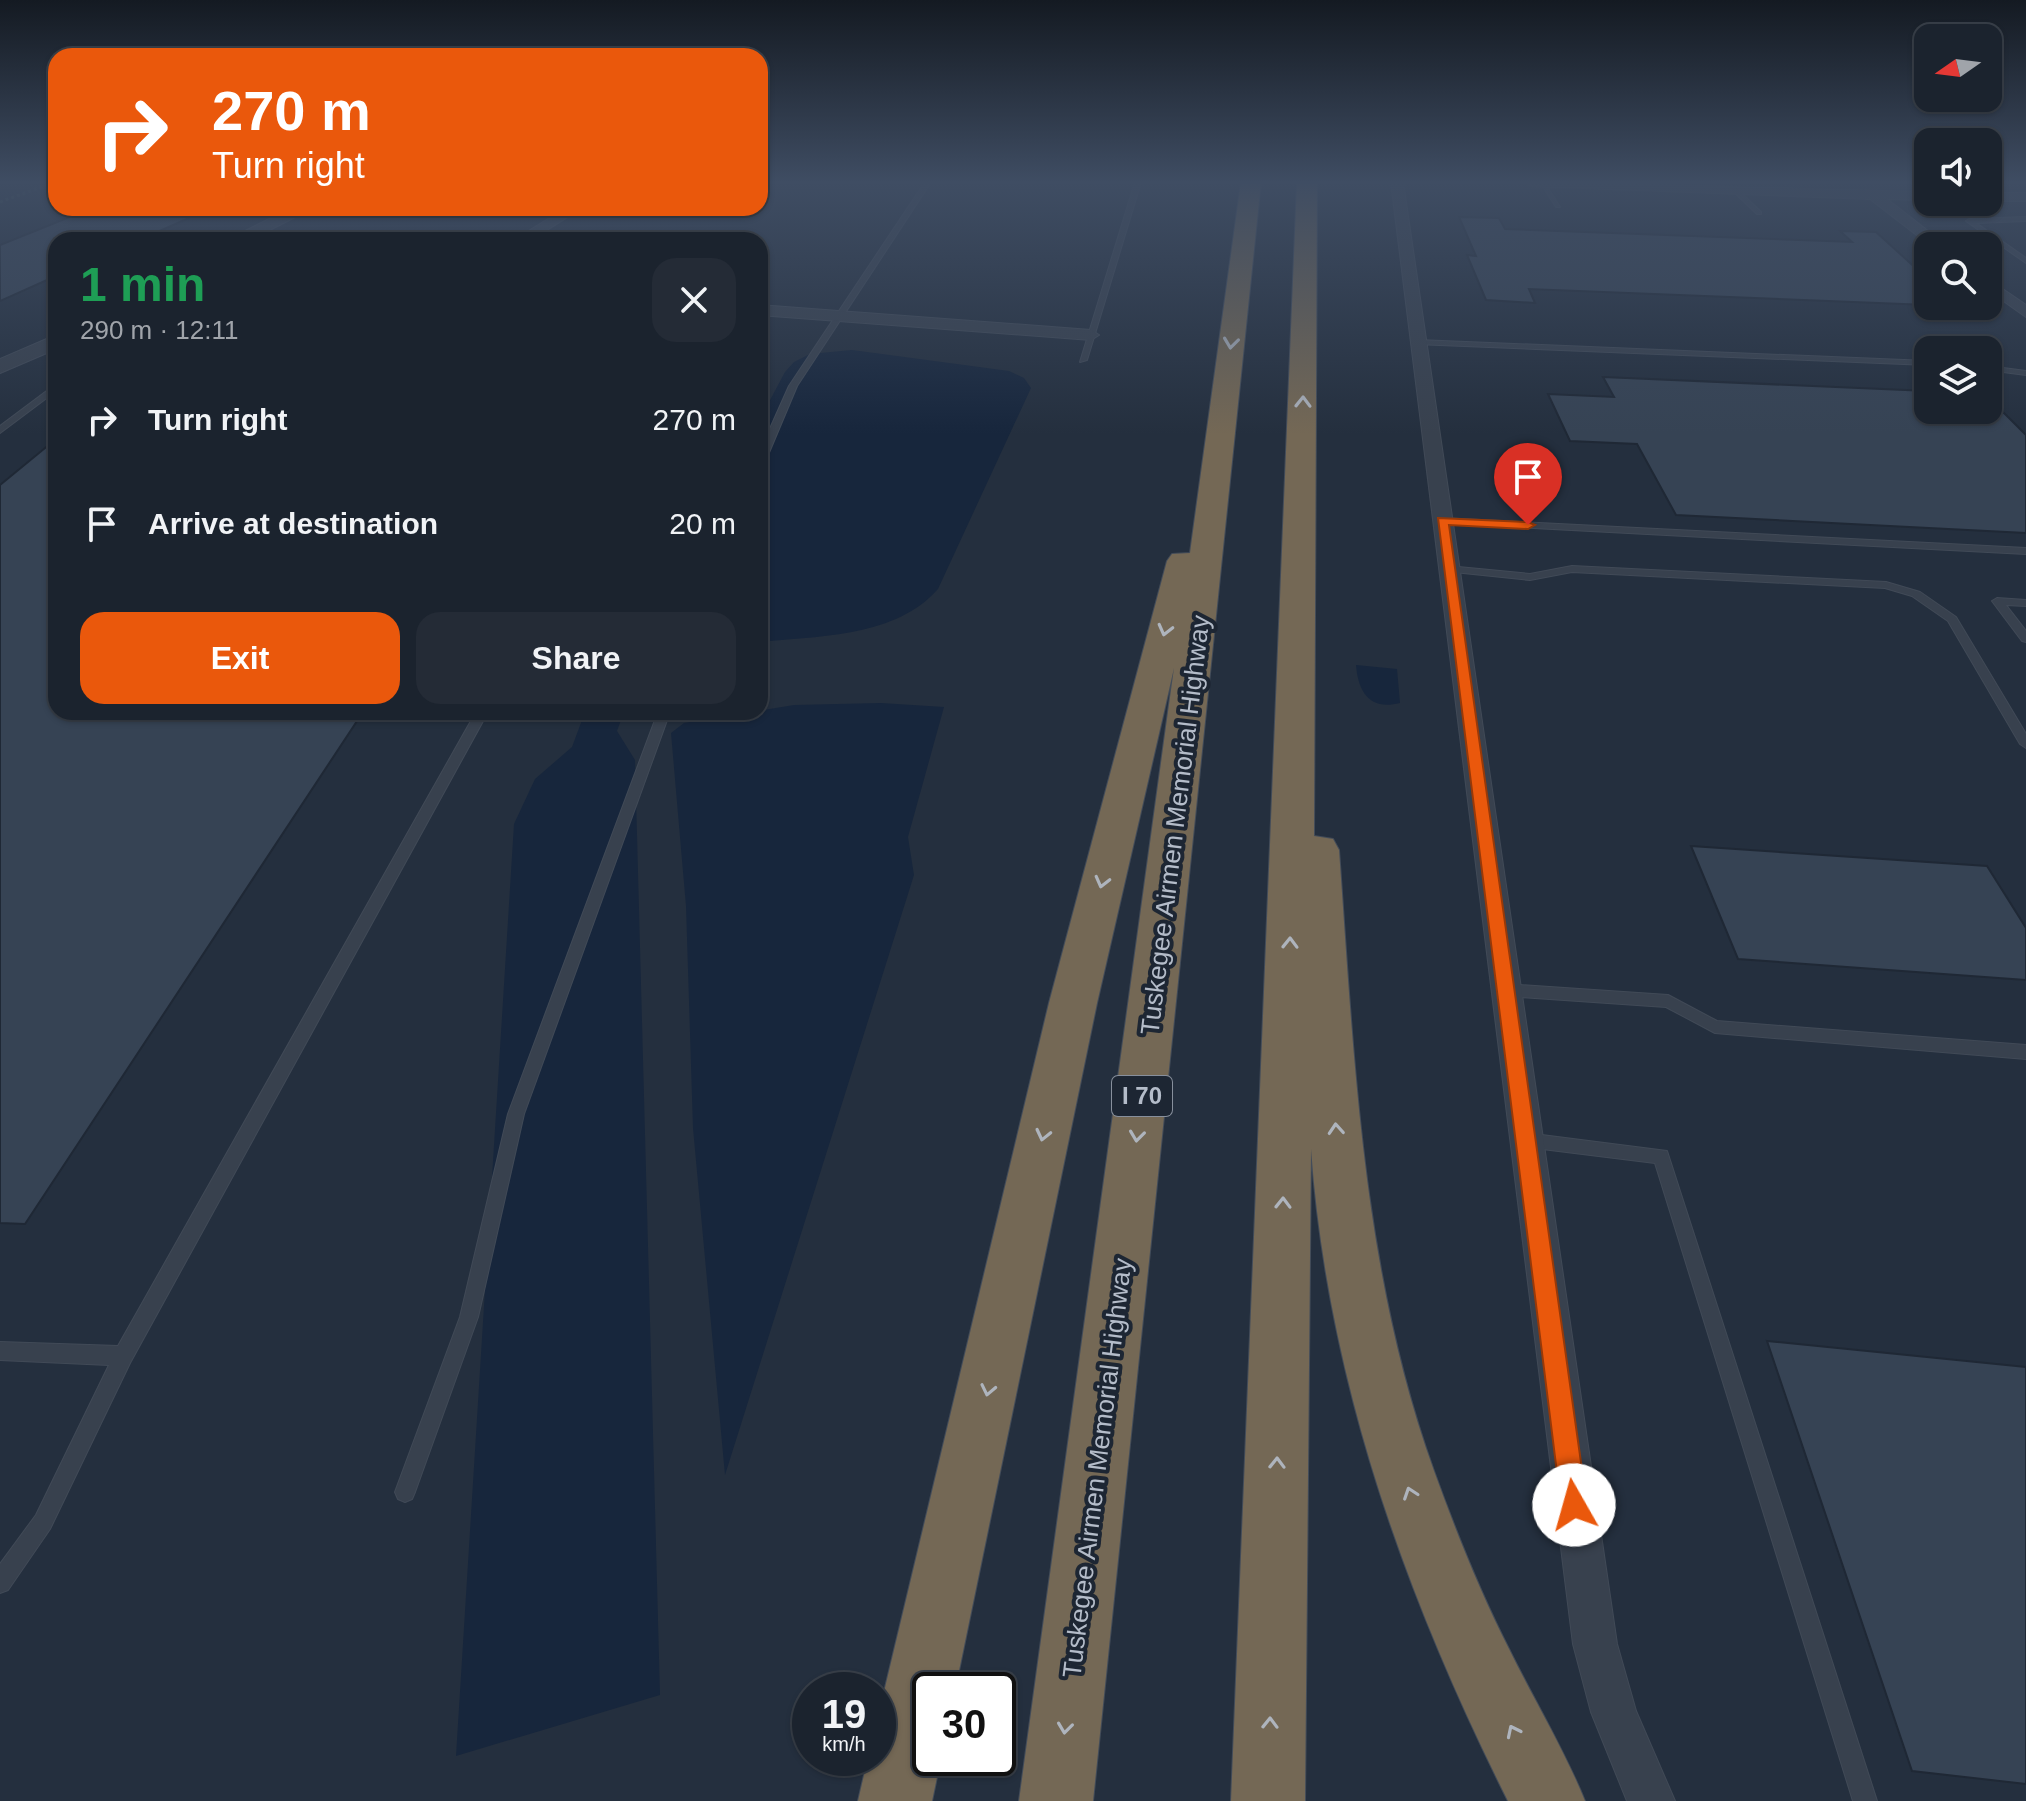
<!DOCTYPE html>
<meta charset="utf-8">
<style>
body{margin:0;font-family:Arial,sans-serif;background:#242b36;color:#f1f3f6;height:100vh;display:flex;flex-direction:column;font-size:30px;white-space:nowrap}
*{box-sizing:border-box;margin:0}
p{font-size:26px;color:#a0a4aa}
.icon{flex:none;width:44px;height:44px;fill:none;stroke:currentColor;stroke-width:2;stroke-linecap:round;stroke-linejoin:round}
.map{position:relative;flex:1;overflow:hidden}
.panel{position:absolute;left:48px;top:232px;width:720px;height:488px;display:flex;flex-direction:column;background:#1b232e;border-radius:24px;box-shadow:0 2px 6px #0004,0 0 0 2px #39404a}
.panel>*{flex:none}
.hud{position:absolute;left:48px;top:48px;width:720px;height:168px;border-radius:24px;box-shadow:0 2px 6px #0004,0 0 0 2px #39404a;background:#ea580c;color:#fff;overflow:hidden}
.needle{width:52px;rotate:256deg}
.buttons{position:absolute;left:1914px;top:24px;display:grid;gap:16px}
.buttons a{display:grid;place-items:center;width:88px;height:88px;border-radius:16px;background:#1b232e;box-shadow:0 2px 6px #0004,0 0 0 2px #39404a;font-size:40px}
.speed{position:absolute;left:792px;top:1672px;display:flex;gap:16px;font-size:40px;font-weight:700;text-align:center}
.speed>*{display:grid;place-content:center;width:104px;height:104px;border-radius:50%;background:#1b232e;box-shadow:0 2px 6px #0004,0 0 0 2px #39404a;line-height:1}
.speed small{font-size:20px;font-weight:400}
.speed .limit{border:4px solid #111;border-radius:12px;background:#fff;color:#111}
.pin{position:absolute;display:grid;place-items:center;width:68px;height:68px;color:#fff;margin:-82px -34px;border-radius:50% 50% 50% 0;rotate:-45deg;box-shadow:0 0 8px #0007}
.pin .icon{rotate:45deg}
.me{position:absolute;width:88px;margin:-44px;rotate:353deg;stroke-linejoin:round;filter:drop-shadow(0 0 6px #0008)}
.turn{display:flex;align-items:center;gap:28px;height:168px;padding:0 32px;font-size:36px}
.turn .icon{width:104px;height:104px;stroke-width:2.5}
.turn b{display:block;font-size:56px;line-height:68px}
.round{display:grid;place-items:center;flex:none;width:84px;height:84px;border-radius:24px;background:#242b36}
.overview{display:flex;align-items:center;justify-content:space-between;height:136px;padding:0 32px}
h1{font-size:48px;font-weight:800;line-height:60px;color:#1e9e55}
.button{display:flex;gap:16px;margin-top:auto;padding:16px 32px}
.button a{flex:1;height:92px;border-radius:24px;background:#ea580c;color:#fff;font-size:32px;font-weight:800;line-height:92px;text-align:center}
.button a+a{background:#242b36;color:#f1f3f6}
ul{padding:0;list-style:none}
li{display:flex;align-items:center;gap:24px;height:104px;padding:0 32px}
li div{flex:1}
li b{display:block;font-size:30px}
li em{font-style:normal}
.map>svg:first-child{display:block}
.water{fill:#17263c}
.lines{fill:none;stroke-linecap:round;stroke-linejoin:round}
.stream{stroke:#17263c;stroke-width:5}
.building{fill:#364354;stroke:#1f2835;stroke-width:2}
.service-casing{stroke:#414a57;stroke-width:2}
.minor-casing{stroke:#414a57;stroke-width:2}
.tertiary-casing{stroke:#414a57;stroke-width:2}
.motorway-casing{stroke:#434c59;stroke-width:2}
.path{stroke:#3f5557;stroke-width:3;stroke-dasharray:3 3;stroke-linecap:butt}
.service{fill:#38414e;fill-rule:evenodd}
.minor{fill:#38414e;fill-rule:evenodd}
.tertiary{fill:#38414e;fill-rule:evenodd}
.motorway{fill:#746855;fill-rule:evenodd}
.oneway{stroke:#aeb4bd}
.route{fill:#ea580c;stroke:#983908;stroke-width:2}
.labels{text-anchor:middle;stroke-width:8;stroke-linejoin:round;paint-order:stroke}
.shield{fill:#1d2633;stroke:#878f9c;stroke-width:2}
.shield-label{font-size:24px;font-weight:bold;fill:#b4bcc9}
.street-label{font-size:26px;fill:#b4bcc9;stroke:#1d2633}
</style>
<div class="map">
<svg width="2026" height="1801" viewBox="0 0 2026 1801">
<rect width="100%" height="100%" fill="#242f3e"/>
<g class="water">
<path d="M852,350L1009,371L1024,378L1031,388L938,589C896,637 820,636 760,642V419L785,372L794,362L810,354Z"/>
<path d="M1356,665L1397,669L1400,703C1369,711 1358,691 1356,665Z"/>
<polygon points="881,703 944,707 908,837 914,875 725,1475 693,1128 686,906 671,733 684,723 794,705"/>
<polygon points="585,712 624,712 617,731 635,760 660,1695 456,1756 514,824 535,779 572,747"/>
</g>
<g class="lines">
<polyline class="stream" points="0,183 3,182"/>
</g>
<g class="building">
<polygon points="92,208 212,208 139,240 56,240 56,276 0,301 0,245"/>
<polygon points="1459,217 1499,218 1505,229 1852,242 1840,231 1876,232 1920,272 1928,272 1928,305 1529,289 1535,303 1486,300 1467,255 1476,256"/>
<polygon points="1603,377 1928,391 1928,410 2001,410 2026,435 2026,533 1676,515 1637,444 1570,441 1548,394 1614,397"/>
<polygon points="56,439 56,712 363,712 25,1224 0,1223 0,485"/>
<polygon points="1691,846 1987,866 2026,928 2026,980 1738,959"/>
<polygon points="1767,1341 2026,1367 2026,1784 1912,1771"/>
</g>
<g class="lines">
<defs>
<g id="service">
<polygon points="925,182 931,182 797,386 765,462 760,465 760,451 789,386"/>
<polygon points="1135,182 1141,182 1087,360 1080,362"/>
<polygon points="1540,182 1544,182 1560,207 1556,207"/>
<polygon points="1735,191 1739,191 1761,212 1761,214 1757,214 1735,193"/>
<polygon points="2026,217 2026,221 1976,223 2026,258 2026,263 1966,221 1969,219"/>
<polygon points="1418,340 1928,361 1928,365 1415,344 1414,342"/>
<polygon points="1988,366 2026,371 2026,375 1988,370"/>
<polygon points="56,384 56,391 0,433 0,426"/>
<polygon points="1442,518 2026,548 2026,554 1438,523 1437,521"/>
<polygon points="1448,566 1530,574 1572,566 1886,582 1920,592 1956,617 2026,734 2026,748 2020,744 1948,621 1912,596 1885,588 1572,572 1530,580 1444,571 1443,569"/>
<polygon points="1997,598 2026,600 2026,606 2006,605 2026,631 2026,642 2022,641 1992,601"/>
<polygon points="476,712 488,712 130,1363 50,1529 8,1590 0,1593 0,1564 36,1515 109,1365 0,1360 0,1342 118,1346"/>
<polygon points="658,712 670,712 524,1114 478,1317 415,1492 412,1499 405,1502 398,1499 395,1492 460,1317 508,1114"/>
<polygon points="1505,984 1668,995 1717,1021 2026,1045 2026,1059 1715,1033 1666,1007 1505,996 1500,994 1498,990 1500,986"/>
<polygon points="1526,1133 1667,1151 1877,1801 1853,1801 1655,1163 1526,1147 1520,1145 1518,1140 1520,1135"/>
</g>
<g id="minor">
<polygon points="1391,182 1403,182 1617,1644 1636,1711 1675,1801 1627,1801 1591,1712 1573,1644"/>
<polygon points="1525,182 1928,192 1928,200 1887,199 1947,246 1931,246 1870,199 1531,186"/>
<rect x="1988" y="193" width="38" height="8"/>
<polygon points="566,208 582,208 531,240 514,240"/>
<polygon points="1988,279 2026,305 2026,317 1988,290"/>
<polygon points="760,305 1091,330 1099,335 1091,340 760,315"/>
</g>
<g id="tertiary">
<polygon points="291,208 313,208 250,240 227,240"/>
<polygon points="56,335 56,349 0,373 0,359"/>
</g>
<g id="motorway">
<polygon points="1241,182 1261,182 1093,1801 1019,1801 1174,668 1097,1003 955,1690 930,1690 930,1758 941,1758 932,1801 858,1801 868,1758 878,1758 878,1717 1049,1003 1167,561 1172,554 1190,553"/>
<path d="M1297,182H1317L1314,836L1333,839L1339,850C1354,1059 1362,1272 1434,1471C1456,1532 1480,1592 1509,1649C1534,1700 1564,1749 1585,1801H1508C1405,1595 1328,1381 1311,1149L1305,1801H1231Z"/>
</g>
</defs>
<use href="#service" class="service-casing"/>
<use href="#minor" class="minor-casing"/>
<use href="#tertiary" class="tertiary-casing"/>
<use href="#motorway" class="motorway-casing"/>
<polyline class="path" points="0,202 55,182"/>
<use href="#service" class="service"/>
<use href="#minor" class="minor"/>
<use href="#tertiary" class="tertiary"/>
<use href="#motorway" class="motorway"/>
</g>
<defs><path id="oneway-chevron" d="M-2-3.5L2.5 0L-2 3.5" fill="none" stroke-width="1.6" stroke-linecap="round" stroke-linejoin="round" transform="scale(2)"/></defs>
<g class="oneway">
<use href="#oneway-chevron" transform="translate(1231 343) rotate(97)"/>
<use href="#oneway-chevron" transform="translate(1303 402) rotate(-89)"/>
<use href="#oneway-chevron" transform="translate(1165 630) rotate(104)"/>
<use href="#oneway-chevron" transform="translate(1102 882) rotate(104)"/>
<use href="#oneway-chevron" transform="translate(1290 943) rotate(-89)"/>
<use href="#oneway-chevron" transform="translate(1336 1129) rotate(-94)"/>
<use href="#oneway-chevron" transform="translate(1043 1135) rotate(103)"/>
<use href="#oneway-chevron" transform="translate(1137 1136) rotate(97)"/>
<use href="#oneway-chevron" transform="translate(1283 1203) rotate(-89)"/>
<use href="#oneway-chevron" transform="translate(988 1390) rotate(102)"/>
<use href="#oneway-chevron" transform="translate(1277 1463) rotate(-89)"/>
<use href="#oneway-chevron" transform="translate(1410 1493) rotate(-109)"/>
<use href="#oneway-chevron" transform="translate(1270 1723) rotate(-89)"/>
<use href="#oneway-chevron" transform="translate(1065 1728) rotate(97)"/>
<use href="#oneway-chevron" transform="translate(1513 1731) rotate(-116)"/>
</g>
<linearGradient id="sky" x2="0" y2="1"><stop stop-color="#141a22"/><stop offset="0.42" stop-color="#3f4d63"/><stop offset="1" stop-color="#3f4d63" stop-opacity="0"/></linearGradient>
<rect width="2026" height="434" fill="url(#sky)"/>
<polygon class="route" points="1438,518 1528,522 1535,525 1528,529 1449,525 1587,1505 1583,1515 1574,1519 1565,1515 1561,1505"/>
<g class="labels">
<rect class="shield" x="1112" y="1076" width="60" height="40" rx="6"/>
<g class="shield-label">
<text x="1142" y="1104">I 70</text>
</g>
<g class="street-label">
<text transform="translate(1175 825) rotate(-83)" y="9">Tuskegee Airmen Memorial Highway</text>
<text transform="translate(1097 1468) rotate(-83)" y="9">Tuskegee Airmen Memorial Highway</text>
</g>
</g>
</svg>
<div class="buttons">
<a><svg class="needle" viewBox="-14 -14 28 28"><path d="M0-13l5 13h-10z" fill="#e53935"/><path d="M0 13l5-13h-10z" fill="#a0a4aa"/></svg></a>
<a><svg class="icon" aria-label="sound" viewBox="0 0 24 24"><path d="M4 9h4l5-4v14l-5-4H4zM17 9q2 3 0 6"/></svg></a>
<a><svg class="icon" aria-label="search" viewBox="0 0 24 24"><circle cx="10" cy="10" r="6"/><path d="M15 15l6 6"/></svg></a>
<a><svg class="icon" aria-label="layers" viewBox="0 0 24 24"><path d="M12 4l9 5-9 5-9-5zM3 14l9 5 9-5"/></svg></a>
</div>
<div class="speed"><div>19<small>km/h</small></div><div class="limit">30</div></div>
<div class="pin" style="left:1528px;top:525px;background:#d93025"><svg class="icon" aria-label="arrive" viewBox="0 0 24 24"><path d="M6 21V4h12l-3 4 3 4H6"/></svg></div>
<svg class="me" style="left:1574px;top:1505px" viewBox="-20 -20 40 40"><circle r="19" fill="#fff"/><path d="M0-13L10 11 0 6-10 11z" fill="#ea580c"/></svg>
<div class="hud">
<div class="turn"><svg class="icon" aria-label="right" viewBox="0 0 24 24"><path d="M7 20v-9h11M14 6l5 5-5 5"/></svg><div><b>270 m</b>Turn right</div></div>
</div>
<section class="panel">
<div class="overview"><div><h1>1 min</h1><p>290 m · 12:11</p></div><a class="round"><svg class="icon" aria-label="close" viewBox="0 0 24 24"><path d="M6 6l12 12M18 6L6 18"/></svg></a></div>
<ul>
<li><svg class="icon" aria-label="right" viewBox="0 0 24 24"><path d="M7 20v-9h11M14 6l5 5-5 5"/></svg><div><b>Turn right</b></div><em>270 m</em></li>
<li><svg class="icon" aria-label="arrive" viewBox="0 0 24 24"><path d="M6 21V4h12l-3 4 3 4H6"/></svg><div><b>Arrive at destination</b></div><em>20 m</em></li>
</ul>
<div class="button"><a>Exit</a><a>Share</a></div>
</section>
</div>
